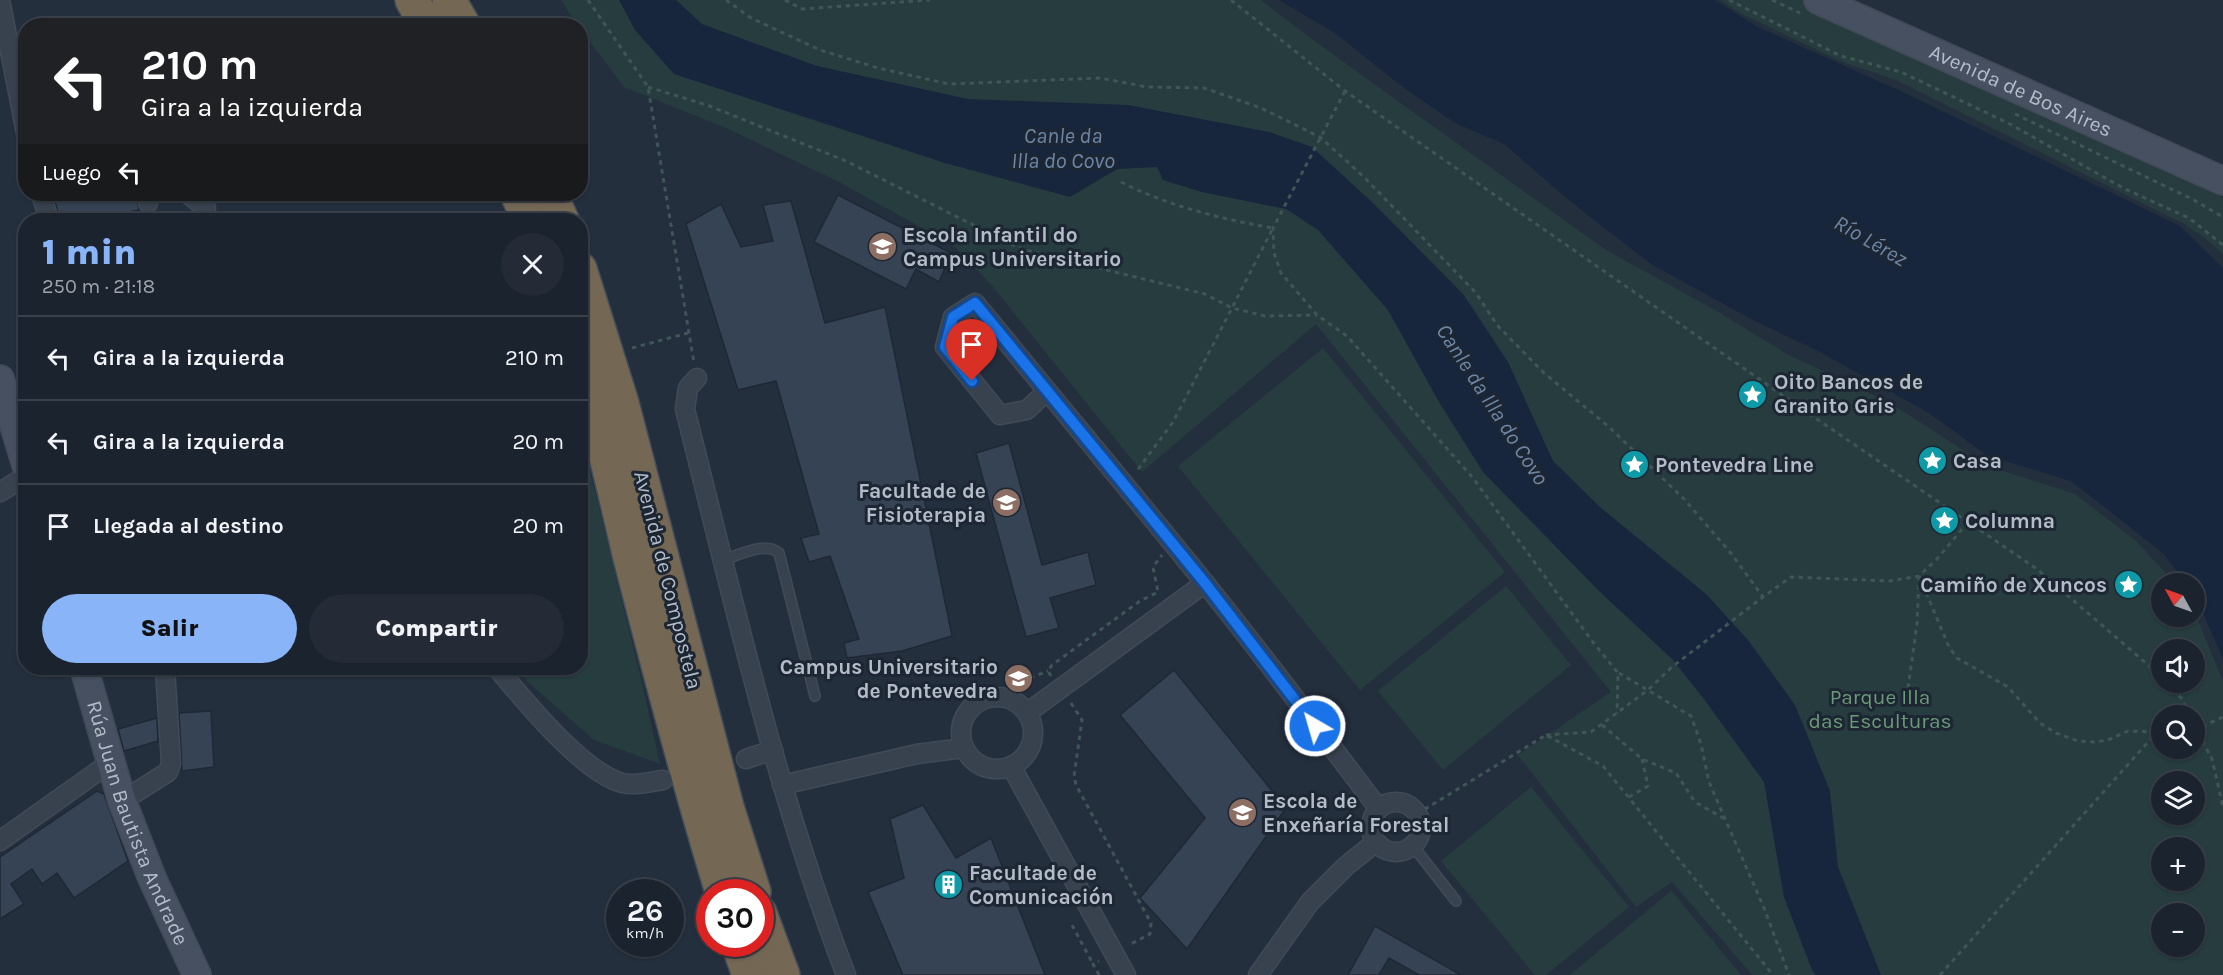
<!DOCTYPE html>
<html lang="es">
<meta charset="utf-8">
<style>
body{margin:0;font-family:Karla,sans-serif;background:#242b36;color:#f1f3f6;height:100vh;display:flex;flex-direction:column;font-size:22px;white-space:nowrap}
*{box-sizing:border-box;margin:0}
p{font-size:20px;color:#a0a4aa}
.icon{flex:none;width:33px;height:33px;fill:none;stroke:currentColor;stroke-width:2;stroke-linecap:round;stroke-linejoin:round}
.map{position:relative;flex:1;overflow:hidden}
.drawer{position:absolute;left:18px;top:213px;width:570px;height:462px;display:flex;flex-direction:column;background:#1b232e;border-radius:24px;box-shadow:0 2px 4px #0004,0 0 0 2px #39404a}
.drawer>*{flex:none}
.hud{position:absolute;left:18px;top:18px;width:570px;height:183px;border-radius:24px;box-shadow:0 2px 4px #0004,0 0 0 2px #39404a;background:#202124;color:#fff;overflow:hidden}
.needle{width:39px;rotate:310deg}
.controls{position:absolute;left:2151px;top:573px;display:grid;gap:12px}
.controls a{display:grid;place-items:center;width:54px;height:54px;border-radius:50%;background:#1b232e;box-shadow:0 2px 4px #0004,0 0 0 2px #39404a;font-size:30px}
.speed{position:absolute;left:606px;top:879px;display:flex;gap:12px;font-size:30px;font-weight:700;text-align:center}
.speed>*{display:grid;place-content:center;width:78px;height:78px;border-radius:50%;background:#1b232e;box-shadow:0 2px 4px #0004,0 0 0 2px #39404a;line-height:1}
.speed small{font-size:15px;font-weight:400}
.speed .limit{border:9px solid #d22;background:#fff;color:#111}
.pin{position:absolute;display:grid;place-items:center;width:51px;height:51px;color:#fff;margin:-62px -26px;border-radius:50% 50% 50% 0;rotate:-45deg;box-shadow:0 0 6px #0007}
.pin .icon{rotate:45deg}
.me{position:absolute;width:66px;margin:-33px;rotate:322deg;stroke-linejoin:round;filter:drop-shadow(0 0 4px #0008)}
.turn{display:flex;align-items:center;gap:21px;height:126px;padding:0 24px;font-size:27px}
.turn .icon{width:78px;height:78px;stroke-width:2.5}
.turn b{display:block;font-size:42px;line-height:51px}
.then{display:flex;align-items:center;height:57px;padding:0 24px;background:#0003;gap:12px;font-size:22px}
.round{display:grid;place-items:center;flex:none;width:63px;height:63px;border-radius:32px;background:#242b36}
.headline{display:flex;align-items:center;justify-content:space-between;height:102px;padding:0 24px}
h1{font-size:36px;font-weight:800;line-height:45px;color:#8ab4f8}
.button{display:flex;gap:12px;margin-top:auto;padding:12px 24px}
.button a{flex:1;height:69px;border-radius:36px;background:#8ab4f8;color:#111;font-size:24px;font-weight:800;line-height:69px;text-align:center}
.button a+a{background:#242b36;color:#f1f3f6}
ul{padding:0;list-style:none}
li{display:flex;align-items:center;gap:18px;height:84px;padding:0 24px;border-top:2px solid #39404a}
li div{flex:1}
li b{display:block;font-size:22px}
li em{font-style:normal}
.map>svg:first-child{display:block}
.green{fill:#263c3f;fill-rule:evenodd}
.water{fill:#17263c}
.building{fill:#364354;stroke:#1f2835;stroke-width:1.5}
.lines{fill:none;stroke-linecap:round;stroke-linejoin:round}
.lane-casing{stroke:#414a57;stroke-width:12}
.street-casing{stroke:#414a57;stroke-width:21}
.secondary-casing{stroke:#414a57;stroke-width:30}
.highway-casing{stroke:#434c59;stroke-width:36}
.path{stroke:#3f5557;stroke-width:3;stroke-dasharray:4.5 4.5;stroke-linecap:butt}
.lane{stroke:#38414e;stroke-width:9}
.street{stroke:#38414e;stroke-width:18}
.secondary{stroke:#465061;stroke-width:27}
.highway{stroke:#746855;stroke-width:33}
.route-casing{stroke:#114b97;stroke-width:15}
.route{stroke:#1a73e8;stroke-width:10}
.labels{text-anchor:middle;stroke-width:6;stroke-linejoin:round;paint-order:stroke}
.street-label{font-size:21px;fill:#b4bcc9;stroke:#1d2633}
.poi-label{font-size:21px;font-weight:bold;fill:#b4bcc9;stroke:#1d2633;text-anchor:start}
.park-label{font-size:21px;fill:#6b9a76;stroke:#1d2633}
.water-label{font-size:22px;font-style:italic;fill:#6d86a8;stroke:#1d2633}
</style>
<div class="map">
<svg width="2223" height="975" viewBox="0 0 2223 975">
<rect width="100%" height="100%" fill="#242f3e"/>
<g class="green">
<path d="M561,0H1261L1313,40L1606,250L1715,310L1787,354L1890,403L1988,466L2075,494L2135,540L2175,583L2162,584V616H2194L2195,613L2223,681V975H1752L1672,882L1636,907L1518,755L1611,692L1316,324L1142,472L993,287L953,245L837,181L724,127L624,87L581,30L580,26L577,25ZM2162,650H2194V682H2162ZM2162,716H2194V748H2162ZM2162,782H2194V814H2162ZM2162,848H2194V880H2162ZM2162,914H2194V946H2162Z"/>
<polygon points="1720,0 1807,0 2223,198 2223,254 2206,239 2184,224 1896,80 1842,62 1740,13"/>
<polygon points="1323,348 1505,572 1360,690 1178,466"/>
<polygon points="581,434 643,687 660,764 594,740 528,682 515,668 580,668"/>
<polygon points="1506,586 1571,665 1443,770 1378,691"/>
<polygon points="1531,787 1629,907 1546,975 1535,975 1441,861"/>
<polygon points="1671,890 1741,975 1570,975 1671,891"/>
</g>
<g class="water">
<polygon points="619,0 676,0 702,24 817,66 968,99 1128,105 1269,132 1312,147 1374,204 1463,294 1508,362 1553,461 1601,508 1706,594 1748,640 1795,705 1830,791 1838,867 1881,975 1816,975 1812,970 1784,897 1764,782 1704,699 1672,659 1597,589 1483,472 1439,402 1388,310 1318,230 1286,209 1202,192 1163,180 1157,167 1117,169 1070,197 945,163 674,74 635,30"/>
<polygon points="1279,0 1715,0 1756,26 1907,94 2180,226 2223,268 2223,659 2195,595 2194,584 2186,583 2163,553 2071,481 1988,456 1929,413 1820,352 1751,319 1651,264 1571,202 1504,144 1455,123 1400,85 1335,33"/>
</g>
<g class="building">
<polygon points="53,194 135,194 139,210 93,220 60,220"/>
<polygon points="838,195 951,253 939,282 916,269 906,289 814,242"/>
<polygon points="791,201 825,323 885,307 952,636 902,651 847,658 844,643 859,639 830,556 809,562 801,538 819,534 776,381 738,390 686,224 721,204 741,247 773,241 763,205"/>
<polygon points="1009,443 1042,565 1088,552 1096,585 1050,598 1059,628 1026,637 976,453"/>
<polygon points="1174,670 1286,808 1187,949 1140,898 1205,818 1120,715"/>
<polygon points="211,711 214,767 182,771 179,713"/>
<polygon points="157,718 158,741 124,751 118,729"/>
<polygon points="97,791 104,794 128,861 74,898 57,873 42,884 32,869 11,884 24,904 0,919 0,857"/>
<polygon points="923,805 956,858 991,838 1045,975 903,975 868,892 904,878 890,819"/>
<polygon points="1375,926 1461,975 1419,975 1389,958 1379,975 1348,975"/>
</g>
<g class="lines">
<defs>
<g id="lane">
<path d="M723,560C739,555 765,541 779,553L815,696"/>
<polyline points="1413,846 1456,901"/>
</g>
<g id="street">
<polyline points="0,0 26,133"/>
<polyline points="41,194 49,220"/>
<polyline points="146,194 148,203"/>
<polyline points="188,194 206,208"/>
<path d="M697,378L688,388L685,409C733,599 776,792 846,975"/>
<path d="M1047,391L1027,410L1000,415L945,347L953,317L975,303C1051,396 1128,488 1204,582C1264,656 1321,733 1379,809"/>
<polyline points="0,492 26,476"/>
<path d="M497,668C524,700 581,771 622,783C636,786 650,782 663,780"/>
<circle cx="997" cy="733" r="36"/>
<polyline points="1027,713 1205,583"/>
<polyline points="746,759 773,750"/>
<polyline points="1011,766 1126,975"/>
<polyline points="782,785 917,754 964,748"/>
<polyline points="122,801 168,772 171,763 165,668"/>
<circle cx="1396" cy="827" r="25"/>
<polyline points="0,841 111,762"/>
<polyline points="1258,975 1310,902 1346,866 1376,842"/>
</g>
<g id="secondary">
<path id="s1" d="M1818,0L2223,181"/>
<polyline points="0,379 26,465"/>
<path id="s2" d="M84,668L122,801L152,878L197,975"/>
</g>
<g id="highway">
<polyline points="412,0 427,26"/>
<polyline points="449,0 464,26"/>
<polyline points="517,194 529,220"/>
<polyline points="550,194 562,220"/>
<polyline points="580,269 622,403 727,807 754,892"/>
<path d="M580,364C600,426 614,490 629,554C658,667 688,781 722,892"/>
<polyline points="760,913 783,975"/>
<polyline points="738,944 749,975"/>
</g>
</defs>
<use href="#lane" class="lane-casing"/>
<use href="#street" class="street-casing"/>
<use href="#secondary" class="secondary-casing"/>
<use href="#highway" class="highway-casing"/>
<g class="path">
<polyline points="588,0 648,87 694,363"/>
<polyline points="726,0 751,18 820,50 878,68 949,84 1100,78 1147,87 1204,88 1261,108 1320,137 1364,177 1476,293 1497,325 1544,373 1608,426 1684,499 1730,552 1763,597"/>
<polyline points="785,0 802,9 930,0"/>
<polyline points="1231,0 1345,91 1808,413 2037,569 2162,677"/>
<polyline points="1729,0 1841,56 1901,72 2010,124 2123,188 2189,218 2223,245"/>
<polyline points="1772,0 1800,13"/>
<polyline points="648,87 707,105 846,161 1021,249 1205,294 1232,308 1173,422 1136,472"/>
<polyline points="1345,91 1273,228 1274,253 1281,273 1317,315 1347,336 1473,478 1592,641 1618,673 1617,713"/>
<polyline points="2015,114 2192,199 2223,217"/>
<path d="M1121,182C1168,206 1221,219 1273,228L1232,308L1265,316L1317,315"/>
<polyline points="632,348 688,333"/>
<polyline points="1919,576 1949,647 1957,658 2008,687 2040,723 2056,733 2078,741 2094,742 2108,740 2128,731 2157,732"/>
<polyline points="1619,673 1691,716 1701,744 1709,782 1764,908 1789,975"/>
<polyline points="1022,674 1030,678 1048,671"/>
<polyline points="1051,676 1048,671 1052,665 1140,601 1158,592 1153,567 1162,555"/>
<polyline points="2167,682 2182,699 2190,716"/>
<polyline points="1908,688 1917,624 1919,578"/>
<polyline points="1071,703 1082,720 1074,776 1076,785 1151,923 1150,934 1129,945"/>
<polyline points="1602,725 1642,759 1676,773 1695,802 1725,819"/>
<polyline points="2194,725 2212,759 2223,807"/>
<polyline points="2194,730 2223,717"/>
<polyline points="1546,735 1591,732 1648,690 1672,667 1763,597 1791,577 1890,581 1919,576 1937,559 1968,522"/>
<polyline points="1629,797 1648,786 1642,759"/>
<polyline points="1417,814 1546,735 1603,766 1773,975"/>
<polyline points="1072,925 1093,964"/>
<polyline points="1099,975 1093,964 1099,961"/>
<polyline points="1940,975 2157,732 2162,732"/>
</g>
<use href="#lane" class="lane"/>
<use href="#street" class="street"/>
<use href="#secondary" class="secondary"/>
<use href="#highway" class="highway"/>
</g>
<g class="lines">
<defs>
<polyline id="route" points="972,381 945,347 953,317 975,303 1205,583 1315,726"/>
</defs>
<use href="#route" class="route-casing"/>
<use href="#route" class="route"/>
</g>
<defs>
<symbol id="school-disc" viewBox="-11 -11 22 22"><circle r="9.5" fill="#8d6e63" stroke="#1d2633"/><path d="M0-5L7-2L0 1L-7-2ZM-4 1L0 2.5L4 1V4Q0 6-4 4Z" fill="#fff"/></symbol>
<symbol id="sight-disc" viewBox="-11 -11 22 22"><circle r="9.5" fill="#0f9aa8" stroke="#1d2633"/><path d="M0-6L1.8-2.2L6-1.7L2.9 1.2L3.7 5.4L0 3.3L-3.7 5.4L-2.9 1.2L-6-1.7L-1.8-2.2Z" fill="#fff"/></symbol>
<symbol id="university-disc" viewBox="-11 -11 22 22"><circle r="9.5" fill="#8d6e63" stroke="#1d2633"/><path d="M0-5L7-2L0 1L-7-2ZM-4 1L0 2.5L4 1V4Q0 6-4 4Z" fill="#fff"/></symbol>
<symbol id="building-disc" viewBox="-11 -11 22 22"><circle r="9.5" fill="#0f9aa8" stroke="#1d2633"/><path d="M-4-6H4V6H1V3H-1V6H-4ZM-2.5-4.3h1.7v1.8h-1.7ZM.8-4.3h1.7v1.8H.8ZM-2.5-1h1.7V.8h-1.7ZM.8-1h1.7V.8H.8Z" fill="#fff"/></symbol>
</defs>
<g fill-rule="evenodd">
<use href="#school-disc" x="866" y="230" width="33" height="33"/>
<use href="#sight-disc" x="1736" y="378" width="33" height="33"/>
<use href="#sight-disc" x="1916" y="444" width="33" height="33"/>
<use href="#sight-disc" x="1618" y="448" width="33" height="33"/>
<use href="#university-disc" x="990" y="486" width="33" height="33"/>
<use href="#sight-disc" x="1928" y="504" width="33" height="33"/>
<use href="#sight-disc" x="2112" y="568" width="33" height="33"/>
<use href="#university-disc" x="1002" y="662" width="33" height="33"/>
<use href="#university-disc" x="1226" y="796" width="33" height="33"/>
<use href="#building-disc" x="932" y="868" width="33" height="33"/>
</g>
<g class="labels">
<g class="street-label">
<text dy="7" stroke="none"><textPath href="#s1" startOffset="222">Avenida de Bos Aires</textPath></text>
<text transform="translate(668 580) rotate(76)" y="7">Avenida de Compostela</text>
<text dy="7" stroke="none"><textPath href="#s2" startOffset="164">Rúa Juan Bautista Andrade</textPath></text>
</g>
<g class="poi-label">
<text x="903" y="242">Escola Infantil do<tspan x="903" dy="24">Campus Universitario</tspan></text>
<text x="1774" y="389">Oito Bancos de<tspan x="1774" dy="24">Granito Gris</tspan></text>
<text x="1953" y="468">Casa</text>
<text x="1655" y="472">Pontevedra Line</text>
<text x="986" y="498" text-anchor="end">Facultade de<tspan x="986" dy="24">Fisioterapia</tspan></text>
<text x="1965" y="528">Columna</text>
<text x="2107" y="592" text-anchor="end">Camiño de Xuncos</text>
<text x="998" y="674" text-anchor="end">Campus Universitario<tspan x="998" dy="24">de Pontevedra</tspan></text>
<text x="1263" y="808">Escola de<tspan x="1263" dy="24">Enxeñaría Forestal</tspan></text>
<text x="969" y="880">Facultade de<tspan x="969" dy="24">Comunicación</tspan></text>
</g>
<g class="park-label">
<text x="1880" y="704">Parque Illa<tspan x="1880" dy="24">das Esculturas</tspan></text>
</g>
<g class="water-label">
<text x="1063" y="143">Canle da<tspan x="1063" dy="25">Illa do Covo</tspan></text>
<text transform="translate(1871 240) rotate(30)" y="8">Río Lérez</text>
<text transform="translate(1493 404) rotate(57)" y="8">Canle da Illa do Covo</text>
</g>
</g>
</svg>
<div class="controls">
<a><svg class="needle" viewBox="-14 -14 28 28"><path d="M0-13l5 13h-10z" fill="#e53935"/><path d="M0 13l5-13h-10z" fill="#a0a4aa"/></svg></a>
<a><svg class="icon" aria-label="sound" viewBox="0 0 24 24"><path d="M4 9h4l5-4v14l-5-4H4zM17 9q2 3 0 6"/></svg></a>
<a><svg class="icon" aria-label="search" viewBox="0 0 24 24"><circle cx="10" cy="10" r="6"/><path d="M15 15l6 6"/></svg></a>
<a><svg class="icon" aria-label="layers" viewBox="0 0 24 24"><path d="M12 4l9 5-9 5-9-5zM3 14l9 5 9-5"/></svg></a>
<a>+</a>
<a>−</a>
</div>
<div class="speed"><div>26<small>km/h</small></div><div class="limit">30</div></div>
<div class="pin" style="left:972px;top:381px;background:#d93025"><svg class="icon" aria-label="arrive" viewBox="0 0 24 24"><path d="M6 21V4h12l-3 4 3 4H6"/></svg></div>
<svg class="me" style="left:1315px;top:726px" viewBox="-20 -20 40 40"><circle r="17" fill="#1a73e8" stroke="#fff" stroke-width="3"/><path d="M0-11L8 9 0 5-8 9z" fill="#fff"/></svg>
<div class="hud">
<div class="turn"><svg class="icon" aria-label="left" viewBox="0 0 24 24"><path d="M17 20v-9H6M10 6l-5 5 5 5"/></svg><div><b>210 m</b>Gira a la izquierda</div></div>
<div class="then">Luego<svg class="icon" aria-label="left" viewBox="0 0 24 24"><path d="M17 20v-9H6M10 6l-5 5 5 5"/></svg></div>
</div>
<section class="drawer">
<div class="headline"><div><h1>1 min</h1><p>250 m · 21:18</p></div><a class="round"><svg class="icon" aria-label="close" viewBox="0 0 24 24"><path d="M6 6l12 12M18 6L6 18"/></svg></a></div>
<ul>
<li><svg class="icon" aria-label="left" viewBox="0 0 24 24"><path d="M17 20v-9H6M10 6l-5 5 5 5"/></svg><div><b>Gira a la izquierda</b></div><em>210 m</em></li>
<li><svg class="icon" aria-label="left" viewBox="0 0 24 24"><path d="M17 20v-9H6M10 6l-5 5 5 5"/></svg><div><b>Gira a la izquierda</b></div><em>20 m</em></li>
<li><svg class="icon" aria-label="arrive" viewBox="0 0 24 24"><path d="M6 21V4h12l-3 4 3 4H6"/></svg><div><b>Llegada al destino</b></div><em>20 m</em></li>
</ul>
<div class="button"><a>Salir</a><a>Compartir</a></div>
</section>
</div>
